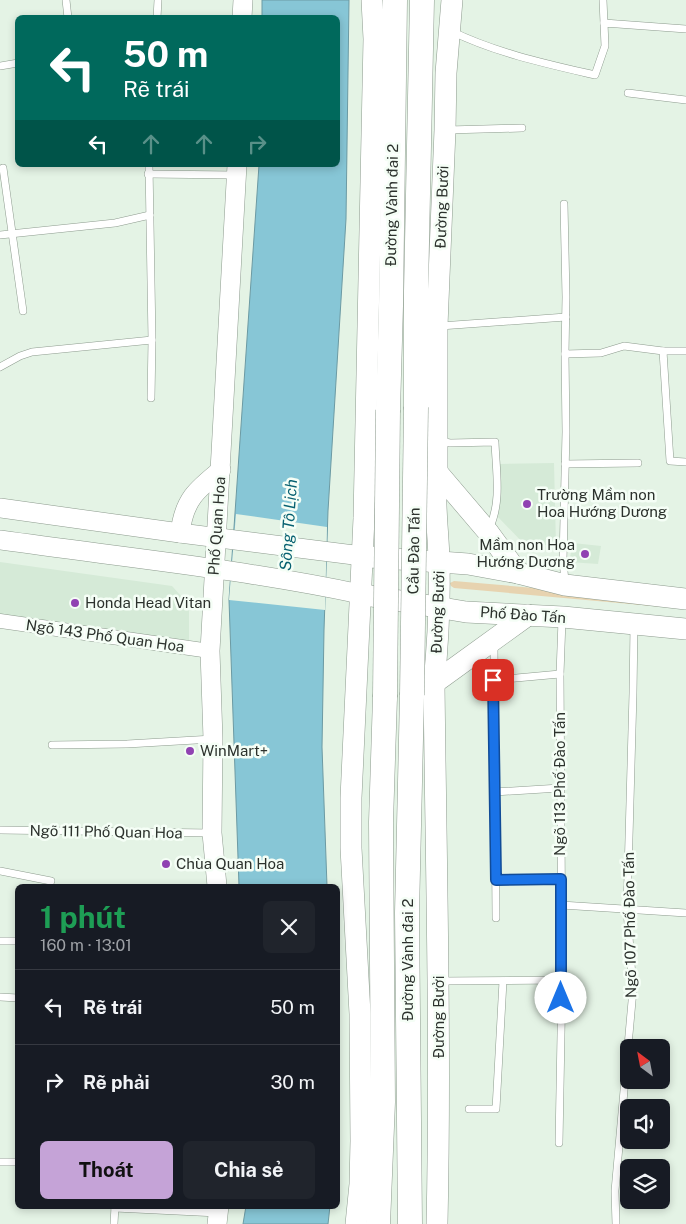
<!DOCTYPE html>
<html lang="vi">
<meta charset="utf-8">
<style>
body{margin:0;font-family:"Public Sans",sans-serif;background:#20242c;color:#f1f3f6;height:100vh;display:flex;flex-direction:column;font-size:19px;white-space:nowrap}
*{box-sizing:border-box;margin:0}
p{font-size:16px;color:#9ea1a6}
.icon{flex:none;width:28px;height:28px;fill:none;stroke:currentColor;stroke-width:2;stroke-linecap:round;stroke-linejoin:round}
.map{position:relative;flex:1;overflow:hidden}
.side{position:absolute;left:15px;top:884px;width:325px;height:325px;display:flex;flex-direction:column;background:#171b24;border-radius:8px;box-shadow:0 2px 8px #0003}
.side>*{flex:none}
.top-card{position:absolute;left:15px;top:15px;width:325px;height:152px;border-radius:8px;box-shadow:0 2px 8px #0003;background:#00695c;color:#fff;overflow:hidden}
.needle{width:32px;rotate:328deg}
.buttons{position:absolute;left:620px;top:1039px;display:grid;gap:10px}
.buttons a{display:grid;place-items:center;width:50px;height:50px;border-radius:8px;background:#171b24;box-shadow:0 2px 8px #0003;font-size:25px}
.pin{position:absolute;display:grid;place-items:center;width:42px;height:42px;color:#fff;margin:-21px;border-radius:10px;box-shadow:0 2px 8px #0006}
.me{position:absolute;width:55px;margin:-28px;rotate:0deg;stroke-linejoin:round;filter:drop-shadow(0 0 4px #0008)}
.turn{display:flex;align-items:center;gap:18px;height:105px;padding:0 25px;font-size:22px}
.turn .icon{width:65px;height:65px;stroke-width:2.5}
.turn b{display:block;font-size:35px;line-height:42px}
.lanes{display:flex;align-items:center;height:48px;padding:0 25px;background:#0003;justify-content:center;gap:25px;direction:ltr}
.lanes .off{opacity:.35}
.round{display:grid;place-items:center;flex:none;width:52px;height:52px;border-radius:8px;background:#20242c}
.overview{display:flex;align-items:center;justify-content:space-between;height:85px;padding:0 25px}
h1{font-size:30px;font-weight:700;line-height:38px;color:#1e9e55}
.button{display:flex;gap:10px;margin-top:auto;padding:10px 25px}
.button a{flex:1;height:58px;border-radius:8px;background:#c5a3d7;color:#111;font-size:20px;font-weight:700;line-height:58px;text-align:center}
.button a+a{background:#20242c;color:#f1f3f6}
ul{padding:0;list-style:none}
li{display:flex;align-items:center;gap:15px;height:75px;padding:0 25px;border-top:1px solid #363941}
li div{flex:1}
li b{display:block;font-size:19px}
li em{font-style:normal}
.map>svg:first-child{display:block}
.built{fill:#d5ead7}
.green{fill:#e7d3b0}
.water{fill:#87c6d6;stroke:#6c9aa3}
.pier{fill:#e4f3e5}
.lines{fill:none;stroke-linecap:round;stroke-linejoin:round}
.lane-casing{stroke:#8d9b8e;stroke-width:8}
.street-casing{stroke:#8d9b8e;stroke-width:15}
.secondary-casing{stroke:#8d9b8e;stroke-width:20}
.primary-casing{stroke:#8d9b8e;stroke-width:22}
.highway-casing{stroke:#8d9b8e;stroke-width:25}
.lane{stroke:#fff;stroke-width:7}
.street{stroke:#fff;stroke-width:14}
.secondary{stroke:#fff;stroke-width:19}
.primary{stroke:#fff;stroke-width:21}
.highway{stroke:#fff;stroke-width:24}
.highway-bridge-casing{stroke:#8d9b8e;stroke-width:25;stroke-linecap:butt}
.highway-bridge{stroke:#fff;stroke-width:24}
.route-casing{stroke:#114b97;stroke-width:12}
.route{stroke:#1a73e8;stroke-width:9}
.poi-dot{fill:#9042b2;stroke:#f5fef6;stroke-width:2}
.labels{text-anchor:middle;stroke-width:5;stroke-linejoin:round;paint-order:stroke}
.street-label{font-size:15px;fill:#2c322d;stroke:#f5fef6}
.poi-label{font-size:15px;fill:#2c322d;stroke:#f5fef6;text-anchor:start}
.water-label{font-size:16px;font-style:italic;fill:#076171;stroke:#f5fef6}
</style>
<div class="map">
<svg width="686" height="1224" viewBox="0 0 686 1224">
<rect width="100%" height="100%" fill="#e4f3e5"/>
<g class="built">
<polygon points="554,463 556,545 525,545 498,517 500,490 500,464"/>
<polygon points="573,543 601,546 598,564 569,562"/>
<polygon points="0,562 172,586 189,605 189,644 0,617"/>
</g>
<polygon class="green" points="454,581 686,601 686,609 454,588 451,586 450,583"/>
<g class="water">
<polygon points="262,0 349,0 346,219 328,511 324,630 322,747 327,886 239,886 229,600 259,165 338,165 338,18 262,17"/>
<polygon points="246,1206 330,1206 328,1224 243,1224"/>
</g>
<polygon class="pier" points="236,514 327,527 325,610 229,600"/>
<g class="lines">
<defs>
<g id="lane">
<polyline points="66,0 68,18"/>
<polyline points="603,0 604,23"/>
<polyline points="157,18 158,0"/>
<path d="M451,31C496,53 547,64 595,75L605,46L604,23L686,29"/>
<polyline points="0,66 18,63"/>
<polyline points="628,93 686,100"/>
<polyline points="448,130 522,128"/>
<polyline points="149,165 152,340 151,398"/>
<polyline points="3,168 23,311"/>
<polyline points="148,174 235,175"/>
<polyline points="564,204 566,297 565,354 601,353 624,346 663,351 686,351"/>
<polyline points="0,235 115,223 150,215"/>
<polyline points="440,326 566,317"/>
<polyline points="663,351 670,461 686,462"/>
<polyline points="565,354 566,432 563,561 565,581"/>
<polyline points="0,367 20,356 32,352 152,340"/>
<path d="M440,441L450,443L495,442C496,471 502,502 489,529"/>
<polyline points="565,464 638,463"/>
<polyline points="494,644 496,918"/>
<polyline points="493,680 560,674"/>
<polyline points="52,745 127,744 213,739"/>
<polyline points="494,792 560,788"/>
<polyline points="0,830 211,833"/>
<polyline points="0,871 51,881"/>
<polyline points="495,880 561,879"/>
<polyline points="561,905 686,913"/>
<polyline points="0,941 18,941"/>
<polyline points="562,980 560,674 562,620"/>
<polyline points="440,981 562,980 559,1143"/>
<polyline points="0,997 18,998"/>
<polyline points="469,1109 496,1109 503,981"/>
<polyline points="0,1162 18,1162"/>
<polyline points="115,1208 218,1213"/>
<polyline points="114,1224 115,1206"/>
<polyline points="616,1224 615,1191 633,990 627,910 633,693 634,626"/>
</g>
<polyline id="street" points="0,621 210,651"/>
<g id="secondary">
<polyline points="242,18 243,0"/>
<polyline points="0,508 180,533 362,556"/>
<path d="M180,533C184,500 196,490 221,470"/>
<path d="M0,540C120,557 242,569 360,594"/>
<polyline points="217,886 212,833 213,739 210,651 237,165"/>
<polyline points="217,1224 219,1206"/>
</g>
<g id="primary">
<polyline points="437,472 488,532 518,573"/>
<polyline points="370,557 468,564 518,573 565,585 686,599"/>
<polyline points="371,596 466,612 563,617 686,629"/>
<polyline points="434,683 528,615"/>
<polyline points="356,1224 360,1184 361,1141 360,1014 351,848 351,798 364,518 374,39 372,0"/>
<path d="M437,1224C441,1043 436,863 434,683C438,643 440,604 439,564C439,533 433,503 437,472V326L445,130L446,73L452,0"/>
</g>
<g id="highway">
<polyline points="416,407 416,291 422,0"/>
<polyline points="388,410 391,306 395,0"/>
<polyline points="378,1224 383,1102 381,822 385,697"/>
<polyline points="410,1224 407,913 412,695"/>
</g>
</defs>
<use href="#lane" class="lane-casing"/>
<use href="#street" class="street-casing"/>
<use href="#secondary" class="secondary-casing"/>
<use href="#primary" class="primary-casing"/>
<use href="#highway" class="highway-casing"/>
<use href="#lane" class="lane"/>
<use href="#street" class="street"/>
<use href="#secondary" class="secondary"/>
<use href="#primary" class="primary"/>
<use href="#highway" class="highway"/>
<defs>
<g id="highway-bridge">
<polyline points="412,695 416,407"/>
<polyline points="385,697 388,410"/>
</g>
</defs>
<use href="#highway-bridge" class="highway-bridge-casing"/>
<use href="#highway-bridge" class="highway-bridge"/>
</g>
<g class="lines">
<defs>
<polyline id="route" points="493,680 496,880 561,879 561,998"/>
</defs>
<use href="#route" class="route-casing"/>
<use href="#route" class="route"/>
</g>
<g class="poi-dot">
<circle cx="527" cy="504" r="5"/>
<circle cx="585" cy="554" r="5"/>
<circle cx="75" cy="603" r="5"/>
<circle cx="190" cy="751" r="5"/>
<circle cx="166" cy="864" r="5"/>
</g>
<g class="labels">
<g class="street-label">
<text transform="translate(392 205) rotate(-89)" y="5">Đường Vành đai 2</text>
<text transform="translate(442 207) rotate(-88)" y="5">Đường Bưởi</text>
<text transform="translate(217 526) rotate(-86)" y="5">Phố Quan Hoa</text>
<text transform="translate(414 551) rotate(-89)" y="5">Cầu Đào Tấn</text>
<text transform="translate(438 612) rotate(-88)" y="5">Đường Bưởi</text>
<text transform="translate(523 615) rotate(4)" y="5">Phố Đào Tấn</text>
<text transform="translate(105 636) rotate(8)" y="5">Ngõ 143 Phố Quan Hoa</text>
<text transform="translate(560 784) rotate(-90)" y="5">Ngõ 113 Phố Đào Tấn</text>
<text transform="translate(106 832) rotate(1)" y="5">Ngõ 111 Phố Quan Hoa</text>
<text transform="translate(630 925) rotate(-91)" y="5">Ngõ 107 Phố Đào Tấn</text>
<text transform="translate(408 960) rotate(-90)" y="5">Đường Vành đai 2</text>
<text transform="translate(439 1017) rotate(-90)" y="5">Đường Bưởi</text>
</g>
<g class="poi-label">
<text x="537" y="500">Trường Mầm non<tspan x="537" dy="17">Hoa Hướng Dương</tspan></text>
<text x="575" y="550" text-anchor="end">Mầm non Hoa<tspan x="575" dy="17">Hướng Dương</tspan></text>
<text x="85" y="608">Honda Head Vitan</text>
<text x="200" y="756">WinMart+</text>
<text x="176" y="869">Chùa Quan Hoa</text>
</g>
<g class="water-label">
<text transform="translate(288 525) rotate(-86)" y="6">Sông Tô Lịch</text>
</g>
</g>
</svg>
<div class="buttons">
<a><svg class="needle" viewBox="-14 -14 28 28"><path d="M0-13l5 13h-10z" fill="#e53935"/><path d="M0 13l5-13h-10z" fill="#9ea1a6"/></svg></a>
<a><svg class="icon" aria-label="sound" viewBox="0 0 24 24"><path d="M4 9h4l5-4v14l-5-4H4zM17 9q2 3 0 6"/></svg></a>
<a><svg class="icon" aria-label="layers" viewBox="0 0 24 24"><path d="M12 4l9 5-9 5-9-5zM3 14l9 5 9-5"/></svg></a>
</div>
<div class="pin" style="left:493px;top:680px;background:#d93025"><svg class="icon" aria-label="arrive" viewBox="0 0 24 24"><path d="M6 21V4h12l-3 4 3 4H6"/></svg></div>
<svg class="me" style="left:561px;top:998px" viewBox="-20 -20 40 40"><circle r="19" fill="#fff"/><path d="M0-13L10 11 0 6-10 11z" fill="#1a73e8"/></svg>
<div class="top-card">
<div class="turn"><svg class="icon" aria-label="left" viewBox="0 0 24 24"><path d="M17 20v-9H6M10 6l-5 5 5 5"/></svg><div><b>50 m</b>Rẽ trái</div></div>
<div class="lanes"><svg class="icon" aria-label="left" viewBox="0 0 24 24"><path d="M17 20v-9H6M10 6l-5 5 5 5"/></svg><svg class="icon off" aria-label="ahead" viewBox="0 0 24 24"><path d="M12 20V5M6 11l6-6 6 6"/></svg><svg class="icon off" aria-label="ahead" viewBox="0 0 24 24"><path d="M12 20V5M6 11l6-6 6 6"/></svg><svg class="icon off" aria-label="right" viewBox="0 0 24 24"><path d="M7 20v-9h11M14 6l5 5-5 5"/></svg></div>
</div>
<section class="side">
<div class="overview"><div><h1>1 phút</h1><p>160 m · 13:01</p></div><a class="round"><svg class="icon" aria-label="close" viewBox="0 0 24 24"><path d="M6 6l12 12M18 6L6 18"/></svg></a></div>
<ul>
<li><svg class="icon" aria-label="left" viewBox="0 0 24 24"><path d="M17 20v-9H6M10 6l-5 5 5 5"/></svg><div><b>Rẽ trái</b></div><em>50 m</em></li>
<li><svg class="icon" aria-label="right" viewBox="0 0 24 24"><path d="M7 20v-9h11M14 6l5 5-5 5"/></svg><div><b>Rẽ phải</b></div><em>30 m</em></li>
</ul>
<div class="button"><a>Thoát</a><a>Chia sẻ</a></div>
</section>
</div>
